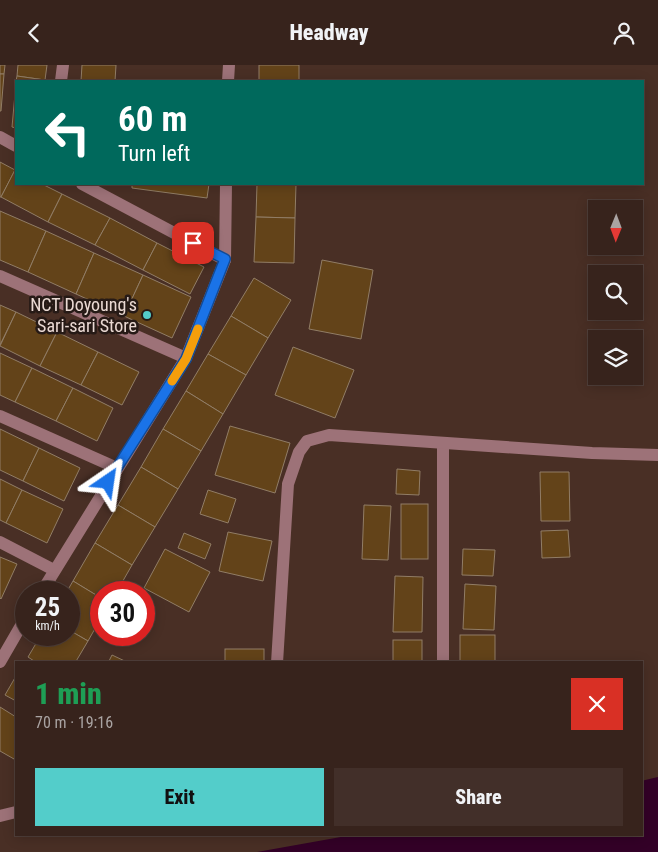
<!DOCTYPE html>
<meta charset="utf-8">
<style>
body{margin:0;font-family:"Roboto Condensed",sans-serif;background:#422f29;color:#f1f3f6;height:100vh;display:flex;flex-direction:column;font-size:19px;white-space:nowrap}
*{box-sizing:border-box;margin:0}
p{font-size:16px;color:#aaa4a3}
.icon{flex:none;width:28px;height:28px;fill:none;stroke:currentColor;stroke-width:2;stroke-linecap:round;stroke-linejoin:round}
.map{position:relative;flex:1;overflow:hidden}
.sheet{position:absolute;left:15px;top:596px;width:628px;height:175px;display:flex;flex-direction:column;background:#37231c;border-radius:0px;box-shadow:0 2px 12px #0003,0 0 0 1px #51403b}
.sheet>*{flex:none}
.guide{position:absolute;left:15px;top:15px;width:629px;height:105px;border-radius:0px;box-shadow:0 2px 12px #0003,0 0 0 1px #51403b;background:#00695c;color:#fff;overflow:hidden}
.needle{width:32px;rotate:181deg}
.tools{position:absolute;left:588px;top:135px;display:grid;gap:10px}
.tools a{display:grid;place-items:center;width:55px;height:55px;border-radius:0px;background:#37231c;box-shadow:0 2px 12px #0003,0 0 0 1px #51403b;font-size:25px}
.speed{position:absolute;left:15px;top:516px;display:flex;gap:10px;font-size:25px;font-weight:700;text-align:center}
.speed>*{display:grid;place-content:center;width:65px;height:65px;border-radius:50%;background:#37231c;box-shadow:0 2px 12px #0003,0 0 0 1px #51403b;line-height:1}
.speed small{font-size:12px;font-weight:400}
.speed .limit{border:8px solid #d22;background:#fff;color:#111}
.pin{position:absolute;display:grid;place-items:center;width:42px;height:42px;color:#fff;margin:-21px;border-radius:10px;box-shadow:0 2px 8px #0006}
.me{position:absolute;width:55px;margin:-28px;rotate:32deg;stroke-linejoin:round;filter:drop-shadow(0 0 4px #0008)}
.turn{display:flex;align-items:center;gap:18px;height:105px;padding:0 20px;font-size:22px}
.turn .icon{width:65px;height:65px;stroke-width:2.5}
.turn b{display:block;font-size:35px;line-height:42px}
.round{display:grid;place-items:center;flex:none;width:52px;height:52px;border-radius:0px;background:#422f29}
.head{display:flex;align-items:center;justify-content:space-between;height:85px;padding:0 20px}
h1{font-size:30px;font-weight:800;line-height:38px;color:#1e9e55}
.cta{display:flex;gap:10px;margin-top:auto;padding:10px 20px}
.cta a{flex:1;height:58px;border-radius:0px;background:#53cdca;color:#111;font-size:20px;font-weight:800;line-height:58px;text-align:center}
.cta a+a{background:#422f29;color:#f1f3f6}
header{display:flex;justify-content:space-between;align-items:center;height:65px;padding:0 20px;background:#37231c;font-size:22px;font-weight:800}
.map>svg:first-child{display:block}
.water{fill:#330027}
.building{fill:#634319;stroke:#917d66}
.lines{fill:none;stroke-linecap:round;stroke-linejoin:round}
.minor{stroke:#9d7278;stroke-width:12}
.route-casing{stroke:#114b97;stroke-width:12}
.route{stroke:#1a73e8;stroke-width:9}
.slow{stroke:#f59e0b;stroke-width:9}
.poi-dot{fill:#53cdca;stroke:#261a16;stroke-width:2}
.labels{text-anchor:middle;stroke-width:5;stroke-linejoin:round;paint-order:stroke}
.poi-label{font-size:18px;fill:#ead9d3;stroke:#261a16;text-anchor:end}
</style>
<header><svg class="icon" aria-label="back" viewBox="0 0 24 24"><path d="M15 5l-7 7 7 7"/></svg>Headway<svg class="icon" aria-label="person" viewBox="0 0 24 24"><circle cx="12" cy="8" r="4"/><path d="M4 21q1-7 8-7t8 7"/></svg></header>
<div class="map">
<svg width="658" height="787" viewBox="0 0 658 787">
<rect width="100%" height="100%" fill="#492f25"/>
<polygon class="water" points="658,712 658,787 257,787 352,770 641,770 641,716"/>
<g class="building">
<polygon points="0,0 5,0 4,9 0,9"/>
<polygon points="18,0 47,0 45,15 17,11"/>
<polygon points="82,0 116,0 115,16 81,16"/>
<rect x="259" y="0" width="40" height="16"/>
<polygon points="0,9 4,9 1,46 0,46"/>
<polygon points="17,11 45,15 45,16 16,16"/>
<polygon points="16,18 16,63 12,62"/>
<polygon points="0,97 15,105 1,132 0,132"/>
<polygon points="15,105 16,119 42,119 62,129 48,157 1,132"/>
<polygon points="132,119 209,119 207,133 132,123"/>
<polygon points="257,119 296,119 295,153 256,152"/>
<polygon points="62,129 110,153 95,180 48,157"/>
<polygon points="0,146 46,166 28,207 0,195"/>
<polygon points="256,152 295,153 294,198 254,197"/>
<polygon points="110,153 157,178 143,205 95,180"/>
<polygon points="46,166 94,188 76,229 28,207"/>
<polygon points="157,178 204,202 190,229 143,205"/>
<polygon points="94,188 143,210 124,251 76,229"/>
<polygon points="322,195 373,205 361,274 309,264"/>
<polygon points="143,210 191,232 172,273 124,251"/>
<polygon points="254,213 291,235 268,273 231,251"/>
<polygon points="0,240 16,247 0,280"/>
<polygon points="16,247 57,267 40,301 0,281"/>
<polygon points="231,251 268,273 246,310 208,289"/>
<polygon points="57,267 98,287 81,320 40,301"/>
<polygon points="293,282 354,305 335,353 275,330"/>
<polygon points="98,287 139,307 122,340 81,320"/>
<polygon points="0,288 32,303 15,337 0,330"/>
<polygon points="208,289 246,310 223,349 186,326"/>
<polygon points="32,303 73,323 56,356 15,337"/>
<polygon points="73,323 113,343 97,376 56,356"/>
<polygon points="186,326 223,349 201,386 163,364"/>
<polygon points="230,361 290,378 275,428 215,410"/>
<polygon points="0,364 39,383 23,416 0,405"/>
<polygon points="163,364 201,386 178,424 141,402"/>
<polygon points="39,383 80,403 64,436 23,416"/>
<polygon points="141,402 178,424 155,462 118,440"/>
<polygon points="397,404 420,406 419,430 396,429"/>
<polygon points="540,407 569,407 570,456 541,456"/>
<polygon points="0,414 22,425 6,458 0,455"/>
<polygon points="22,425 63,444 47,478 6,458"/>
<polygon points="208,425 236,434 228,458 200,449"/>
<rect x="401" y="439" width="27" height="55"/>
<polygon points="118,440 155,462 132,500 95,478"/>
<polygon points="364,440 391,441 388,495 362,494"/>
<polygon points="568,465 570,492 542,493 541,466"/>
<polygon points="228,467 272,476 263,516 219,506"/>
<polygon points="184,468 211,479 205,494 178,483"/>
<polygon points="95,478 132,500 116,528 101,528 101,533 73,516"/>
<polygon points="165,484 210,507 189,547 144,523"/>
<polygon points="463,484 495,485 493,511 462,510"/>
<polygon points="0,492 17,499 1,534 0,533"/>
<polygon points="395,511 423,512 422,567 393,567"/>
<polygon points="73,516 101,533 101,553 88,576 69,565 69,528 66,528"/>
<polygon points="465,519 496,521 494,565 463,564"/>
<polygon points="69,565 88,576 75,598 37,598 28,592 41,570 69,570"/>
<rect x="460" y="570" width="35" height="28"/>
<rect x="393" y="575" width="29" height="23"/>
<rect x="225" y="584" width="39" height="14"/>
<polygon points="112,590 129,598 108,598"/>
<polygon points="16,611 16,636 5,630"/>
<polygon points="0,642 16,652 16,690 14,694 0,686"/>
</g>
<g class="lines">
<g class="minor">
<polyline points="61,16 63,0"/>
<polyline points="228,16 229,0"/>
<polyline points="0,72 16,81"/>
<polyline points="82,119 225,195"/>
<polyline points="0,211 186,293"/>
<polyline points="0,351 117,403"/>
<polyline points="443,378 443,598"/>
<polyline points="0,477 54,505"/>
<polyline points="41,528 186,293 225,195 226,119"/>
<polyline points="0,597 26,552"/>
<polyline points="277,598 288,419 299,387 307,376 329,370 592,388 658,390"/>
<polyline points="0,751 16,747"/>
</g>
</g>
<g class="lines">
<defs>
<polyline id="route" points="108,417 186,294 225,194 193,178"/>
</defs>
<use href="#route" class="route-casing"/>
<use href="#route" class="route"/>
<polyline class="slow" points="172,316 186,294 198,264"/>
</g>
<circle class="poi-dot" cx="147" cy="250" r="5"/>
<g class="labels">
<g class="poi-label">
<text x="137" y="246">NCT Doyoung's<tspan x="137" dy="21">Sari-sari Store</tspan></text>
</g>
</g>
</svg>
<div class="tools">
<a><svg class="needle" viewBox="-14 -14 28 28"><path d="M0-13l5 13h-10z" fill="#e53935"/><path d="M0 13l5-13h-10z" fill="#aaa4a3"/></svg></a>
<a><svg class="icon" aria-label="search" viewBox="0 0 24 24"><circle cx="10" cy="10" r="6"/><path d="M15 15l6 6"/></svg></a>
<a><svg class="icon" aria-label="layers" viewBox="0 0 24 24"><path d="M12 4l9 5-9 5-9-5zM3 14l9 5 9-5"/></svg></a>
</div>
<div class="speed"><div>25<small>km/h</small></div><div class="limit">30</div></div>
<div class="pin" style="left:193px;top:178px;background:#d93025"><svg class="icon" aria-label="arrive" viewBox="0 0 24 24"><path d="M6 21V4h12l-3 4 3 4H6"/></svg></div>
<svg class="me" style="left:108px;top:417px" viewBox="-20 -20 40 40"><path d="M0-17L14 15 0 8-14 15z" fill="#1a73e8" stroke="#fff" stroke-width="4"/></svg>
<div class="guide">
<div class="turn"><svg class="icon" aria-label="left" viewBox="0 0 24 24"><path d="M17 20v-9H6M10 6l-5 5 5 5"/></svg><div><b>60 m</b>Turn left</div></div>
</div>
<section class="sheet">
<div class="head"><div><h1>1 min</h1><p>70 m · 19:16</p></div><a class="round" style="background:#d93025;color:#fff"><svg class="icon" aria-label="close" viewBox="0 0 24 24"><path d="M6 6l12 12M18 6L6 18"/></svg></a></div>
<div class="cta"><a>Exit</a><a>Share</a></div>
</section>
</div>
